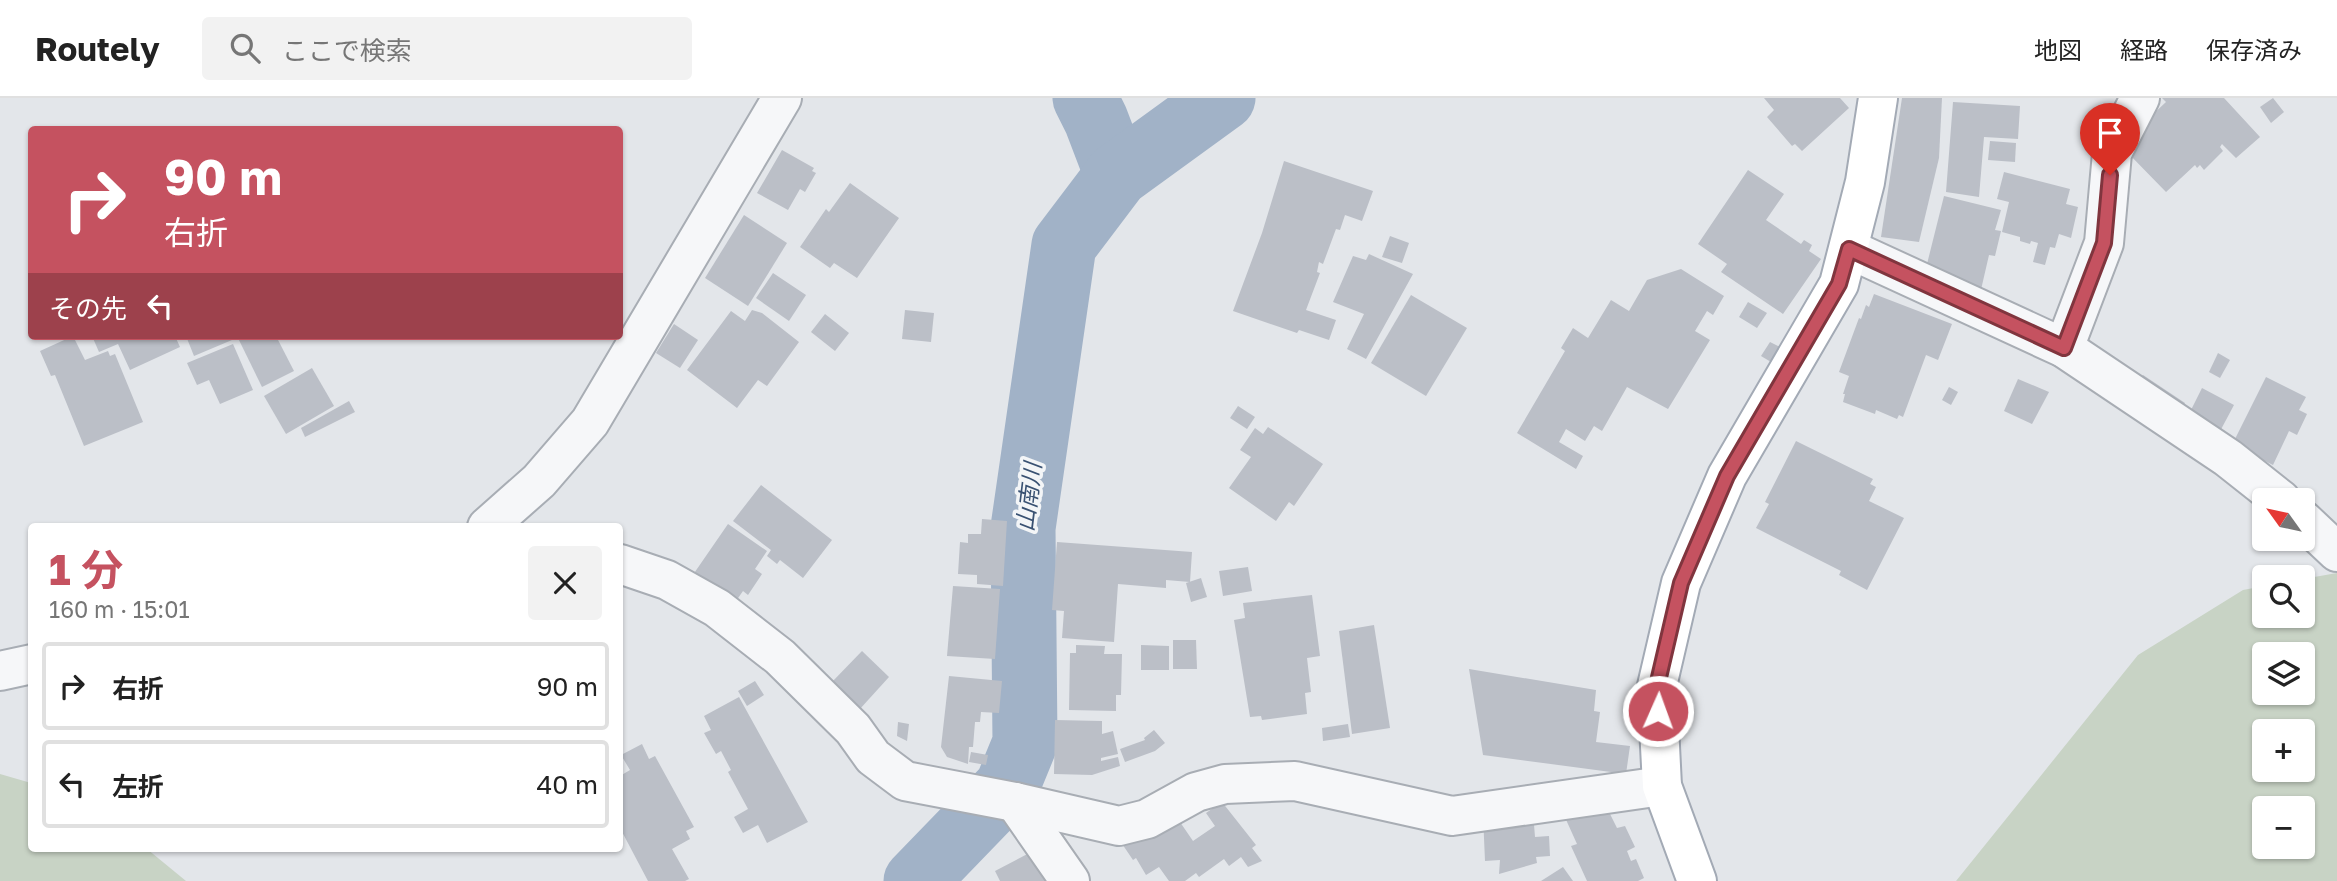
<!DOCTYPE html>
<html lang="ja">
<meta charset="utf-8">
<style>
body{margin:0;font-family:"Golos Text","Noto Sans JP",sans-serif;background:#f2f2f2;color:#222;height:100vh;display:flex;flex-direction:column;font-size:26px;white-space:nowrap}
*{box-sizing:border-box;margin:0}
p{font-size:23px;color:#767676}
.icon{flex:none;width:38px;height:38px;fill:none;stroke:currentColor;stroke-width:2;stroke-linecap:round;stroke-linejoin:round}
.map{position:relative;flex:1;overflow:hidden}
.details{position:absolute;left:28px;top:425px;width:595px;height:329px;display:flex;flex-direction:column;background:#fff;border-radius:7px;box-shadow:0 2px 5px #0004}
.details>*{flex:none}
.banner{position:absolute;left:28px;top:28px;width:595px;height:214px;border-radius:7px;box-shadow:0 2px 5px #0004;background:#c55260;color:#fff;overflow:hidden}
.needle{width:46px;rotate:303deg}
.fabs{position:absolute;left:2252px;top:390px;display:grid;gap:14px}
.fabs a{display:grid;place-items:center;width:63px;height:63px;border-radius:7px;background:#fff;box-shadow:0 2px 5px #0004;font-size:35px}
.pin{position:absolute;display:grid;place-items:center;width:60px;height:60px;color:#fff;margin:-72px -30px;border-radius:50% 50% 50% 0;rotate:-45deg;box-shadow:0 0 7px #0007}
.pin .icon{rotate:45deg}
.me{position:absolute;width:77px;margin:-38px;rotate:2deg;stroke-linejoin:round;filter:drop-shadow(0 0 5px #0008)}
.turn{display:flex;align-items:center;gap:24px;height:147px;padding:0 21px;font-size:32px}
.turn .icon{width:91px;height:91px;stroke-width:2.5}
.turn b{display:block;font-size:49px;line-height:60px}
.then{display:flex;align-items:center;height:66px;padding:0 21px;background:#0003;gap:14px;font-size:26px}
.round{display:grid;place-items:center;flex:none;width:74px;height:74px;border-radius:7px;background:#f2f2f2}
.headline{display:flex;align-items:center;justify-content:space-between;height:119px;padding:0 21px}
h1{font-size:42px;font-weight:700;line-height:52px;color:#c55260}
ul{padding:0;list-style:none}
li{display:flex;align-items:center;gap:21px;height:88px;margin:0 14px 10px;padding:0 7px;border:4px solid #e0e0e0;border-radius:7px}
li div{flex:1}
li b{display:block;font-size:26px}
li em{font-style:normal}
header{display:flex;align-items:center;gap:42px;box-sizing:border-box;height:98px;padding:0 35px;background:#fff;border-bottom:2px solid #e0e0e0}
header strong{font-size:33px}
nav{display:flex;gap:38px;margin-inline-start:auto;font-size:24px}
.search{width:490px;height:63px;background:#f2f2f2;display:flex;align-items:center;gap:18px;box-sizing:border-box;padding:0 24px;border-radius:7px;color:#767676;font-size:26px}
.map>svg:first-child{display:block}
.green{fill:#c8d3c5;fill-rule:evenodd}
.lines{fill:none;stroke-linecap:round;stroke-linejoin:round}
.river{stroke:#a1b2c7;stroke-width:65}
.building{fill:#bbbfc7}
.minor-casing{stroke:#a8adb4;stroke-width:42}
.major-casing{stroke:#a3aab5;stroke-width:42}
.minor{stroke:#f6f7f9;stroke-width:38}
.major{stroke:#fff;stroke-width:38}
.route-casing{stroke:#80353e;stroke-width:18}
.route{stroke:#c55260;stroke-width:12}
.labels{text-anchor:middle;stroke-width:7;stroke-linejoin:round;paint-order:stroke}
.water-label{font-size:23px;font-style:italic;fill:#395172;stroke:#f3f5f7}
</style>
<header>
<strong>Routely</strong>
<div class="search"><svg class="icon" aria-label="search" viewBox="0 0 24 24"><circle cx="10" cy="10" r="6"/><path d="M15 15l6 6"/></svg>ここで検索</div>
<nav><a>地図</a><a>経路</a><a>保存済み</a></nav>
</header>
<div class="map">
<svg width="2337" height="783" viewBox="0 0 2337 783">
<rect width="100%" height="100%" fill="#e3e6ea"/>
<g class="green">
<path d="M2337,475V783H1956L2138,557L2243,492L2264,488V518H2303V481ZM2264,556H2303V595H2264ZM2264,634H2303V672H2264ZM2264,710H2303V749H2264Z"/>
<polygon points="0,676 31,685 32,751 147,751 186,783 0,783"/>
</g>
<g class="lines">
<g class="river">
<polyline points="1085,0 1096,22 1117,77"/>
<polyline points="916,783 1007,689 1025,645 1023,430 1064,147 1117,77 1223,0"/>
</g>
</g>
<g class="building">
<polygon points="1764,0 1840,0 1849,10 1802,53 1795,46 1792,48 1767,19 1774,12"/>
<polygon points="1902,0 1942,0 1939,60 1919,144 1881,139"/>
<polygon points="2162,0 2224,0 2260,39 2236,60 2222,46 2220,49 2223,53 2204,72 2200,67 2197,70 2195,67 2166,94 2126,53 2147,22 2166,4"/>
<polygon points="2273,0 2284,14 2271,25 2260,9"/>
<polygon points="1953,4 2020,8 2018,41 1984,39 1979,99 1946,94"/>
<polygon points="1990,43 2016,45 2015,64 1988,62"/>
<polygon points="782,52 814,70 812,73 816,75 805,94 800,91 788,112 757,95"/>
<polygon points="1284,63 1373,93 1362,123 1345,117 1340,132 1336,131 1323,166 1319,164 1317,174 1320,175 1306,212 1336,222 1329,242 1299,232 1297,235 1233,213 1262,135"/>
<polygon points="1748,72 1784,96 1766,122 1801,146 1804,142 1812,147 1809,153 1821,161 1783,216 1721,174 1727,166 1698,146"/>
<polygon points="2004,74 2070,91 2066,106 2078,109 2071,140 2059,136 2055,150 2050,149 2045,167 2033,164 2038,145 2031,143 2030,146 2020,143 2020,139 2002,134 2009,104 1997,101"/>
<polygon points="850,85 899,120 857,180 834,165 830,170 800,149 826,111 829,114"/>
<polygon points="1944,98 2001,112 1995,132 2001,133 1995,158 1989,157 1980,196 1923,182"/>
<polygon points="744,117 787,145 748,208 705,180"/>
<polygon points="1390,138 1409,145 1402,165 1382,159"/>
<polygon points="1369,156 1413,176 1366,261 1347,251 1364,216 1333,204 1353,158 1366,162"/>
<polygon points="1681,171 1724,198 1713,217 1707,213 1695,233 1710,242 1668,311 1627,289 1602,333 1594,328 1585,343 1566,331 1559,344 1583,358 1576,371 1517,335 1565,253 1561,250 1573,230 1588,240 1611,202 1629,213 1647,182"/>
<polygon points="773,175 806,197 789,223 756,200"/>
<polygon points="1874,196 1952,226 1938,262 1926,257 1903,319 1899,317 1897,321 1876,312 1875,316 1843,304 1845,296 1843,296 1849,278 1839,274 1859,220 1861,221 1866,207 1869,209"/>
<polygon points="1411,197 1467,230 1426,298 1371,265"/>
<polygon points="1748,204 1767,215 1757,230 1739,219"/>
<polygon points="752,212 762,215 799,244 767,288 758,282 737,310 687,272 731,213 745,223"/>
<polygon points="905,212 934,215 931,244 902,241"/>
<polygon points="825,216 849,235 835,253 811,234"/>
<polygon points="674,226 698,242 680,270 656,255"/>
<polygon points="73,238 85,262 108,253 110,258 115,256 143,324 84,348 55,277 51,278 40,253"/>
<polygon points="92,238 175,238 180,249 130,272 118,246 99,254"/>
<polygon points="186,238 230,238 232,242 194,258"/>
<polygon points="237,238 276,238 294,273 262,289"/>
<polygon points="1770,244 1780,249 1771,264 1761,258"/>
<polygon points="233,246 253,292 220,306 209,282 197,287 187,265"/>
<polygon points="2218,255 2230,262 2220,280 2209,274"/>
<polygon points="312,270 334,308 286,336 264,298"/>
<polygon points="2143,277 2185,305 2178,317 2135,288"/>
<polygon points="2266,279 2306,299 2299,312 2307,316 2297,337 2289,333 2273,367 2232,347"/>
<polygon points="2018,281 2049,294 2032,326 2004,313"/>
<polygon points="1949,289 1958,294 1951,307 1942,302"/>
<polygon points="2202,290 2234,307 2218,337 2188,322 2193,313 2191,312"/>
<polygon points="349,303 355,314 305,339 301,330"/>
<polygon points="1238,308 1255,319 1247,331 1230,320"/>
<polygon points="1268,329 1323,366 1294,408 1289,404 1276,423 1229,390 1251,359 1240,352 1255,330 1263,336"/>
<polygon points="1796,343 1873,381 1870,386 1876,389 1869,403 1904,420 1867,492 1839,477 1841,473 1756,430 1769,406 1765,404"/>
<polygon points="761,387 832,442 803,480 780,462 777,466 767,458 771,452 733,423"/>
<polygon points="982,421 1007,423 1003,488 977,486 977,477 958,476 960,444 968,445 968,436 981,436"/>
<polygon points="728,426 767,453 755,471 762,476 748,497 743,493 729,513 688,484"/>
<polygon points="1057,444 1192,454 1190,484 1166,482 1166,490 1118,486 1114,544 1062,540 1064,513 1052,512"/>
<polygon points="1248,469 1252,493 1223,498 1219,473"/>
<polygon points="1201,480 1207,499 1191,504 1186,485"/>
<polygon points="953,488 1000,491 995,561 947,558"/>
<polygon points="1312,497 1320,558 1307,560 1311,594 1305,595 1307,616 1262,622 1261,618 1250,619 1234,522 1245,520 1243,505"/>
<polygon points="1374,527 1390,630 1352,636 1339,533"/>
<polygon points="1173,542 1196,542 1197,571 1173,571"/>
<polygon points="1076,547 1105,548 1104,556 1122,556 1121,597 1116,597 1116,613 1069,612 1070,555 1076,555"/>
<polygon points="1141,547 1169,548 1169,572 1141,572"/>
<polygon points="862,553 889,579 859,612 831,585"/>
<polygon points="1469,571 1596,592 1594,613 1600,614 1596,644 1630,648 1626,676 1483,657"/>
<polygon points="949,578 1002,583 999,615 981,614 980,624 975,624 973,649 969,649 968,666 947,659 941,649"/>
<polygon points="755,583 764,597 747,608 738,593"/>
<polygon points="739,599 808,724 767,745 758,727 743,735 734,719 748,711 728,674 731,672 721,653 716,656 704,635 711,632 704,618"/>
<polygon points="1055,622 1102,623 1102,636 1113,633 1118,656 1101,660 1101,663 1118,659 1120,668 1092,677 1054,676"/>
<polygon points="898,624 909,626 907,643 897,638"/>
<polygon points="1348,626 1350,639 1323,643 1322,630"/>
<polygon points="1154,632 1165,645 1155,653 1125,664 1120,651 1145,642 1144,640"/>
<polygon points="642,646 649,661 655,658 694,729 686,733 690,741 672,751 689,781 685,783 648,783 620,730 620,678 630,672 621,657"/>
<polygon points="971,654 988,657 986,667 969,664"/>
<polygon points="1158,692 1193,743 1215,728 1206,715 1222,704 1256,747 1252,750 1262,763 1248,769 1241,759 1229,768 1224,761 1199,779 1196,775 1185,783 1169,783 1159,769 1146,777 1136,760 1133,762 1110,728 1112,724"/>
<polygon points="1606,708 1617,730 1625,728 1635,749 1627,753 1631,763 1636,761 1644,780 1638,783 1587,783 1571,748 1577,746 1563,715"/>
<polygon points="1533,714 1535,739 1549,738 1550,758 1536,759 1537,765 1499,776 1500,762 1485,763 1483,717"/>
<polygon points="1033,753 1066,783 1000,783 995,773"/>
<polygon points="1563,769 1573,783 1541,783"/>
</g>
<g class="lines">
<defs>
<g id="minor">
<polyline points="1849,151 2064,250 2228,360 2281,402"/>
<polyline points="2064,250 2104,145 2112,55 2140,0"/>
<polyline points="2303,422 2337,454"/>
<polyline points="487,429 539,383 590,324 782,0"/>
<polyline points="620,466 667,482 717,510 780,559 853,631 873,659 905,683 1015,704 1119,728 1147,721 1196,694 1225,686 1295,683 1452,718 1662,688"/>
<polyline points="0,573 32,566"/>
<polyline points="1015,704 1070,783"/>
</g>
<polyline id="major" points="1697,783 1662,688 1657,588 1681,485 1727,378 1839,186 1865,84 1878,0"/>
</defs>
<use href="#minor" class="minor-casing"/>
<use href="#major" class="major-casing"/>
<use href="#minor" class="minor"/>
<use href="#major" class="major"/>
</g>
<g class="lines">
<defs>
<polyline id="route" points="1658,613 1657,588 1681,485 1727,378 1839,186 1849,151 2064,250 2104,145 2110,77"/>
</defs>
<use href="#route" class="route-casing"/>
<use href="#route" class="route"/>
</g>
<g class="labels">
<g class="water-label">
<text transform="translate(1029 399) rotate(-83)" y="8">山南川</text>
</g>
</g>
</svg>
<div class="fabs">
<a><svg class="needle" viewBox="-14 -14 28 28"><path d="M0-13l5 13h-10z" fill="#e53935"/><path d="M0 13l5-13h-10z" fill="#767676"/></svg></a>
<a><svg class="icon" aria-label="search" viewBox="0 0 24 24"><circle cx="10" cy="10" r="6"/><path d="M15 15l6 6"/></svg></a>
<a><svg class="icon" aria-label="layers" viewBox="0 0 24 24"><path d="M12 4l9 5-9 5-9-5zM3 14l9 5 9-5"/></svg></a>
<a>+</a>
<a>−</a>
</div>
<div class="pin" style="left:2110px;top:77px;background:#d93025"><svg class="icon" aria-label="arrive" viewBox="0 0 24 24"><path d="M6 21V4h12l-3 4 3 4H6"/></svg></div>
<svg class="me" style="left:1658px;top:613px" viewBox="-20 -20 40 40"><circle r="17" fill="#c55260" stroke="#fff" stroke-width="3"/><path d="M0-11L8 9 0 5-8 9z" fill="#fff"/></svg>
<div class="banner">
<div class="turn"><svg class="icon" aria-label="right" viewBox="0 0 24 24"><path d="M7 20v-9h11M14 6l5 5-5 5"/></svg><div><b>90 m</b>右折</div></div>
<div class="then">その先<svg class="icon" aria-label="left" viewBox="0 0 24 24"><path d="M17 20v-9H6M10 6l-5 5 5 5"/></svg></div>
</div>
<section class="details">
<div class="headline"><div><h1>1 分</h1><p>160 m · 15:01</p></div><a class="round"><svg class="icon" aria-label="close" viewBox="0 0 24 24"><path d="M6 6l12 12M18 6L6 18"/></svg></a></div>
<ul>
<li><svg class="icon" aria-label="right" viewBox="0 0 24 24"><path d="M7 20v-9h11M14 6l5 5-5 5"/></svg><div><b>右折</b></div><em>90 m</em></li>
<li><svg class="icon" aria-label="left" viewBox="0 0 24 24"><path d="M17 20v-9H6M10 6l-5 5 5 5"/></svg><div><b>左折</b></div><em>40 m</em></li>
</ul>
</section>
</div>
